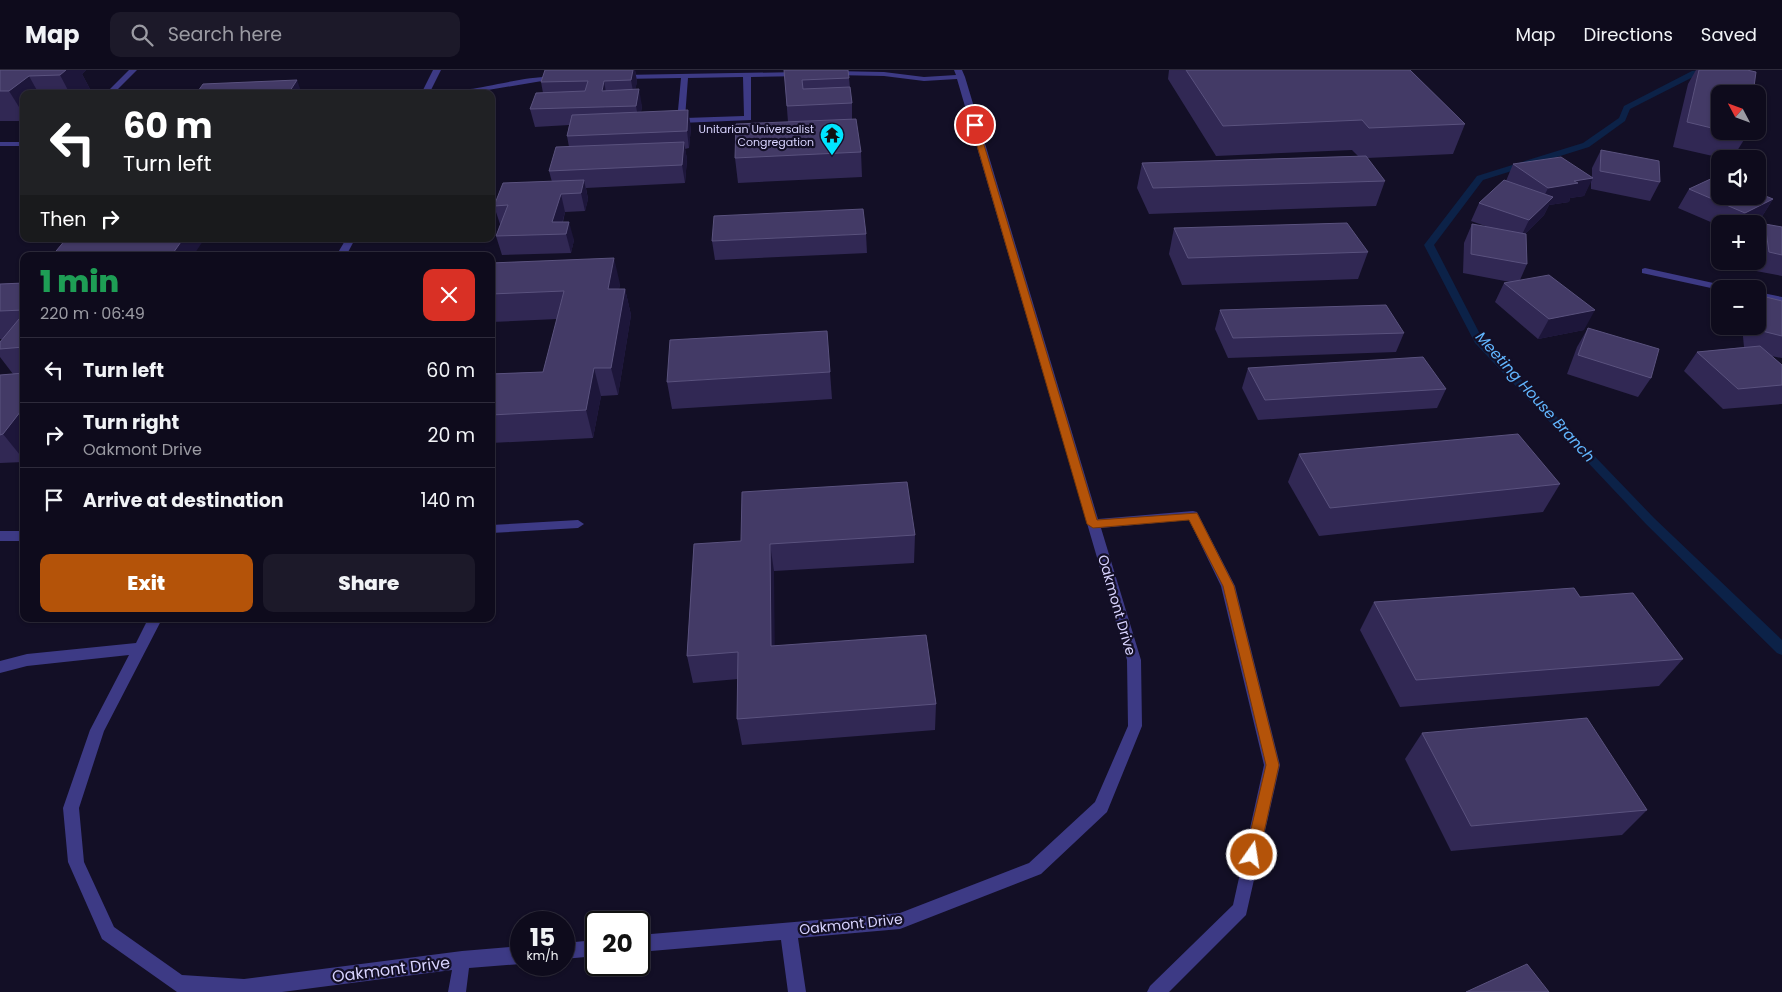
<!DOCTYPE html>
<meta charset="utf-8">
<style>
body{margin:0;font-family:Poppins,sans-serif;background:#1c1929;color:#f1f3f6;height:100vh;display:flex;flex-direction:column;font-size:19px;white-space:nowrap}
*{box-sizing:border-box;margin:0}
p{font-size:16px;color:#9b9ba3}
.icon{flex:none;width:28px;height:28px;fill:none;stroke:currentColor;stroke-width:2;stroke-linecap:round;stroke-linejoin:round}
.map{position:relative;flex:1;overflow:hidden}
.panel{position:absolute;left:20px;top:182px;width:475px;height:370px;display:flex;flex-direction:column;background:#0e0b1c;border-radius:10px;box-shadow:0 1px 4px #0004,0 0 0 1px #2e2b3b}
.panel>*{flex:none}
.top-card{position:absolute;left:20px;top:20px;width:475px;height:152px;border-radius:10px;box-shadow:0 1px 4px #0004,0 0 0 1px #2e2b3b;background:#202124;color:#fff;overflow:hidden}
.needle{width:32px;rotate:311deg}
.fabs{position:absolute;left:1711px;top:15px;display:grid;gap:10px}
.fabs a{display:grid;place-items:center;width:55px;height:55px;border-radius:10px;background:#0e0b1c;box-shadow:0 1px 4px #0004,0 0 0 1px #2e2b3b;font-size:25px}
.speed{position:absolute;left:510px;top:841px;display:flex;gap:10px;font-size:25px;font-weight:700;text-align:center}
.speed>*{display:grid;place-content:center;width:65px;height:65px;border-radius:50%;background:#0e0b1c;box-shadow:0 1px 4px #0004,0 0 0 1px #2e2b3b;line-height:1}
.speed small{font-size:12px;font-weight:400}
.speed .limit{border:2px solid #111;border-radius:8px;background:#fff;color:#111}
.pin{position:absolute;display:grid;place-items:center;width:42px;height:42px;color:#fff;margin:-21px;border:2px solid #fff;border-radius:50%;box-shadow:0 1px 5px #0007}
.me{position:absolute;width:55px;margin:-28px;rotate:13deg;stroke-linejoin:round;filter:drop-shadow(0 0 4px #0008)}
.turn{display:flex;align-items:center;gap:18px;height:105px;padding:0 20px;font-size:22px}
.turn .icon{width:65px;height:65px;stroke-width:2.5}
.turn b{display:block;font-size:35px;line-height:42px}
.then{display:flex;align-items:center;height:48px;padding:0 20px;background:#0003;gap:10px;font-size:19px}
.round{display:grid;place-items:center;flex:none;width:52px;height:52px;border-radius:10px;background:#1c1929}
.headline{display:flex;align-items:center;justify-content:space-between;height:85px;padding:0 20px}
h1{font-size:30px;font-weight:800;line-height:38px;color:#1e9e55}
.cta{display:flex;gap:10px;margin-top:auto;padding:10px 20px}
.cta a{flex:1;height:58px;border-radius:10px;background:#b45309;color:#fff;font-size:20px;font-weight:800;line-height:58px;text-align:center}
.cta a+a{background:#1c1929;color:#f1f3f6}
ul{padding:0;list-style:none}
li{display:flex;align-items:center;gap:15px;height:65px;padding:0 20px;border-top:1px solid #2e2b3b}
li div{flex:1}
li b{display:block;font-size:19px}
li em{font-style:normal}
header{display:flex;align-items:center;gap:30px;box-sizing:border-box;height:70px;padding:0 25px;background:#0e0b1c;border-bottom:1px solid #2e2b3b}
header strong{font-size:24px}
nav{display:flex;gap:28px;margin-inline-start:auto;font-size:18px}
.search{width:350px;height:45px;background:#1c1929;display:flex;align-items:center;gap:12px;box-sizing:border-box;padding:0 18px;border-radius:10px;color:#9b9ba3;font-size:19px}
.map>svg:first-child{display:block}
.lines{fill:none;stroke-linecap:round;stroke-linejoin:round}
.stream{fill:#0c2248;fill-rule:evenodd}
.minor{fill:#3d3a85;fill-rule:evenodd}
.wall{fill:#312854}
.shaded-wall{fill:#1d163a}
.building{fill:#433a66;stroke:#5a527e}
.route{fill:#b45309;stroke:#753606}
.labels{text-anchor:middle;stroke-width:4.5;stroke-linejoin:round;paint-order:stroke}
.far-poi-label{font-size:11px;fill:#d9d4ff;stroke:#130f26;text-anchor:end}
.street-label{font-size:14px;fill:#d9d4ff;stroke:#130f26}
.water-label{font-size:15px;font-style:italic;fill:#62b6ff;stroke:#130f26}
.near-street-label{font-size:16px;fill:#d9d4ff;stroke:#130f26}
</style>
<header>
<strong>Map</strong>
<div class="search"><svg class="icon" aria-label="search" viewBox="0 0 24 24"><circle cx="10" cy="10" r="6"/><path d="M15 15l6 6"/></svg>Search here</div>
<nav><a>Map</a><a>Directions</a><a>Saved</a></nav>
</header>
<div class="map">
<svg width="1782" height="922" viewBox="0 0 1782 922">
<rect width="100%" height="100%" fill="#130f26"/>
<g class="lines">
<polygon class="stream" points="1700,0 1716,0 1697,5 1630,39 1625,51 1589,77 1483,110 1434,175 1483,270 1654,448 1782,570 1782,585 1777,583 1646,454 1475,273 1424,175 1477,106 1583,73 1619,48 1624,36 1692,1"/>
<g class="minor">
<polygon points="129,0 137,0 113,24 105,24"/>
<path d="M433,0H441L431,20C444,19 457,20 470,19C488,17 549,1 562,9L558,11H542L470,23L421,24Z"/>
<polygon points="954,0 962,0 965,7 1098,449 1193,441 1197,442 1235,516 1280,695 1246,845 1169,922 1147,922 1150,916 1233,835 1264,695 1221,516 1189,450 1101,458 1141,590 1142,656 1107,742 1041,804 900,859 798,868 806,922 788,922 781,870 639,882 639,865 900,843 1029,793 1095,732 1128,656 1127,590 957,9 924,11 884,6 833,5 829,3 833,1 884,2 924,7 956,5"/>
<path d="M801,2H804V6L751,7V50L681,53L677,51L681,8L621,9L617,7L621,5ZM743,7L744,46L685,48L688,8Z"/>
<rect x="0" y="72" width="24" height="4"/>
<polygon points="346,169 355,169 346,186 336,186"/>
<polygon points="1645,198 1727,216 1732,219 1720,219 1720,220 1642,203 1642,199"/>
<polygon points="1758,222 1782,227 1782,233 1758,228"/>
<polygon points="578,450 584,454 578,458 491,463 491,455"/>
<rect x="0" y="461" width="24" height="10"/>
<polygon points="148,549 162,549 104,661 79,738 84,792 114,857 182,905 244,909 462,881 521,876 521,894 469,898 466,922 448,922 452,900 282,922 177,922 102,869 68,792 63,738 90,660 129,585 27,596 0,603 0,591 27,584 136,573"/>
<polygon points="596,870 596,886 564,889 564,873"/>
</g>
</g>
<g class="wall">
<polygon points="0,0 86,0 82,4 91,21 88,24 24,24 24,51 0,51"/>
<polygon points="545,0 635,0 637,12 635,19 642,36 641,42 691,57 689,78 685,79 687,89 685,113 586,118 588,129 585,141 565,142 563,152 574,170 571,183 502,185 496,166 501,154 500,154 494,136 552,112 549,101 569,77 567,66 569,55 535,57 530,39 543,23 541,12"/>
<polygon points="784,0 849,8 850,18 852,33 852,49 861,82 862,107 738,113 735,88 788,52"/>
<polygon points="1169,0 1410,0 1465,54 1453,84 1367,88 1385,111 1376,136 1149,144 1137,118 1142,93 1358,86 1352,80 1216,86 1168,9"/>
<polygon points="1696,0 1747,0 1720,24 1720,61 1747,61 1747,65 1732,89 1726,89 1673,77 1688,14"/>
<polygon points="1601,80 1660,112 1650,131 1591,119 1591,110 1584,126 1570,128 1569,132 1549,135 1544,145 1525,164 1527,194 1520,210 1584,260 1538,269 1495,232 1504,213 1510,212 1463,203 1464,173 1472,154 1488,157 1471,151 1479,133 1506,111 1513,94 1592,107 1592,98"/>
<polygon points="1689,119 1773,129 1761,148 1749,154 1720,154 1720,156 1678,138"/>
<polygon points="1765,154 1782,157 1782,206 1756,201 1755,191 1758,191 1758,165"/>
<polygon points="1174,158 1368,182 1358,209 1182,215 1169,184"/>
<polygon points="866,164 867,183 715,190 712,171"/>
<polygon points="491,193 620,214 619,219 625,219 631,245 618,325 601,326 593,368 491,373 491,304 543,302 557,249 491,252"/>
<polygon points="24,213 24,392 0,393 0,305 13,304 0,287 0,272 2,269 0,269 0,214"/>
<polygon points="1782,231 1782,288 1771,286 1782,295 1782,334 1723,339 1684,301 1697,282 1744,277 1742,256 1758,256"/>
<polygon points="1220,240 1404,263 1396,282 1228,288 1215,259"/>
<polygon points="1588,258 1651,308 1638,327 1567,304 1577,277"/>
<polygon points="1248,298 1446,319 1437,338 1258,350 1242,318"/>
<polygon points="830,302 832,329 672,339 667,312"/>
<polygon points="1299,384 1560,414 1543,442 1319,466 1288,412"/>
<polygon points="915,465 914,493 774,501 774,576 936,634 935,660 742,675 737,649 738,609 693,613 687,586 694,474"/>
<polygon points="1580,527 1683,589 1659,616 1400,637 1360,560 1374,532"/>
<polygon points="1422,663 1647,740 1622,765 1451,781 1405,689"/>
</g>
<g class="shaded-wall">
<polygon points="49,0 86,0 82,4 91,21 88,24 70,24 60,5"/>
<polygon points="633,0 635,0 637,12 634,27 631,10"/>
<polygon points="29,6 39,24 24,24 24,45 9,21"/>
<polygon points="297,10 302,24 288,24"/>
<polygon points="604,11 607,28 605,38 602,21"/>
<polygon points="639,19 642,36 639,53 636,36"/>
<polygon points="688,40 691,57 689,78 687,61"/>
<polygon points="684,72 687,89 685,113 682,95"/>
<polygon points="1593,108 1584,126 1570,128 1569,132 1549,135 1544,145 1520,169 1529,150 1539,137 1548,118 1574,111"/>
<polygon points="584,110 588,129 585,141 581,123"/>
<polygon points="561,124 565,142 559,164 552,152"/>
<polygon points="1773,129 1761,148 1749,154 1738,154 1745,143"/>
<polygon points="569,152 574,170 571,183 566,164"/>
<polygon points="183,169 202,169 203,171 193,186 171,186"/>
<polygon points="614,188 620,214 614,246 608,219"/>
<polygon points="625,219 631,245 618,325 611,298"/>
<polygon points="1595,240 1584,260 1538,269 1549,249"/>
<polygon points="594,298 601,326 593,368 586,340"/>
<polygon points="24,337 24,390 3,364"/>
<polygon points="770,474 774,501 775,603 771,576"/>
</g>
<g class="building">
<polygon points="0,0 66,0 60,5 29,6 9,21 0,21"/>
<polygon points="545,0 633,0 631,10 604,11 602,21 639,19 636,36 530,39 536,23 585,21 588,11 541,12"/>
<polygon points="784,0 848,0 849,8 802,10 803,19 850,17 852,33 787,36"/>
<polygon points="1186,0 1410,0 1465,54 1369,58 1362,50 1223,56"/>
<polygon points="1699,0 1747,0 1756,2 1753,24 1720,24 1720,60 1687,52"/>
<polygon points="297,10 288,24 196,24 203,14"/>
<polygon points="688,40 687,61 567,66 572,45"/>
<polygon points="856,49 861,82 735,88 736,54"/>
<polygon points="1728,61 1747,61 1747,65"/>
<polygon points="684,72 682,95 549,101 556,77"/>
<polygon points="1601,80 1659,91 1660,112 1600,101"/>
<polygon points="1366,86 1385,111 1153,118 1142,93"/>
<polygon points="1561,87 1593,108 1574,111 1578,113 1548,118 1513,94"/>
<polygon points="1717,106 1720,107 1720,126 1758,126 1758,123 1773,129 1745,143 1689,119"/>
<polygon points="584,110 581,123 561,124 552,152 569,152 566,164 496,166 508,135 494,136 503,113"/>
<polygon points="1504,110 1553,127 1529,150 1479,133"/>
<polygon points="863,139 866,164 712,171 714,146"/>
<polygon points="1347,153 1368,182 1188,188 1174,158"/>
<polygon points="1472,154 1526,164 1527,194 1471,184"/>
<polygon points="1765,154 1782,157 1782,185 1769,182"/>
<polygon points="66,169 183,169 171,186 52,186"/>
<polygon points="614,188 608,219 625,219 611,298 594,298 586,340 491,345 491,304 543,302 564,221 491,224 491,193"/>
<polygon points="1549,205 1595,240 1549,249 1504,213"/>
<polygon points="24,213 24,240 0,241 0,214"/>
<polygon points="1758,225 1782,231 1782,266 1758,260"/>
<polygon points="1386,235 1404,263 1233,268 1220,240"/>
<polygon points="24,243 24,277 0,279 0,272"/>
<polygon points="1588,258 1659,279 1651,308 1578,285"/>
<polygon points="827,261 830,302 667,312 670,270"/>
<polygon points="1760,276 1782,295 1782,315 1738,319 1697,282"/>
<polygon points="1423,287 1446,319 1265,330 1248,298"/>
<polygon points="24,303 24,337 3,364 0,365 0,305"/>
<polygon points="1518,364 1560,414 1330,438 1299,384"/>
<polygon points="907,412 915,465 770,474 771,576 926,565 936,634 737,649 738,582 687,586 694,474 741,471 742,422"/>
<polygon points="1574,518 1580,527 1633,523 1683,589 1416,610 1374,532"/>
<polygon points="1587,648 1647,740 1471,756 1422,663"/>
<polygon points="1527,894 1549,922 1466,922"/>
</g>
<polygon class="route" points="975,53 978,55 1097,450 1197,443 1234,516 1279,695 1259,785 1257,790 1252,792 1247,790 1245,785 1266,695 1223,516 1189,450 1093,458 1087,454 971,55"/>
<defs>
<symbol id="temple-pin" viewBox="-11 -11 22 30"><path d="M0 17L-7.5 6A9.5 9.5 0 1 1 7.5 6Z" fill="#00e5ff" stroke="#130f26"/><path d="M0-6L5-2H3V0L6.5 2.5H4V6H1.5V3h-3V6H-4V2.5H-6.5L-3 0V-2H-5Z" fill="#111"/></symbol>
</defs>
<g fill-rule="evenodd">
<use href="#temple-pin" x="818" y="51" width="28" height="38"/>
</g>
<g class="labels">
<g class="far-poi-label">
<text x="814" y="63">Unitarian Universalist<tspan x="814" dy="13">Congregation</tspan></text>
</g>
<g class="street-label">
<text transform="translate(1117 535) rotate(74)" y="5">Oakmont Drive</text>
<text transform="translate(851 854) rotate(-6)" y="5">Oakmont Drive</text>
</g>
<g class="water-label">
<text transform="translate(1535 327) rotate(48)" y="5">Meeting House Branch</text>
</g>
<g class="near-street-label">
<text transform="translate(391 899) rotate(-7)" y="6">Oakmont Drive</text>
</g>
</g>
</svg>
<div class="fabs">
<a><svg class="needle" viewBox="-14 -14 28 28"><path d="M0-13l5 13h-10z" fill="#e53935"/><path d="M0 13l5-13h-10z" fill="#9b9ba3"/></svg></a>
<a><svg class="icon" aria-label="sound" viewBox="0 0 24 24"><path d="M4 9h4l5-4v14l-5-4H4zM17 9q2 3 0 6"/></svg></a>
<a>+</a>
<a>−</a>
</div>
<div class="speed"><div>15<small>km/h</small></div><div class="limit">20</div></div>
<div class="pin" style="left:975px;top:55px;background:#d93025"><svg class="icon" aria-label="arrive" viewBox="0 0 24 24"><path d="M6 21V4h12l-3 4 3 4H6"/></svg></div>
<svg class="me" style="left:1252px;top:785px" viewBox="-20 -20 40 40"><circle r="17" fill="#b45309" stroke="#fff" stroke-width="3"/><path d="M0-11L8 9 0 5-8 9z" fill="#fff"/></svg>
<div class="top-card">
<div class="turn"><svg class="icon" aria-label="left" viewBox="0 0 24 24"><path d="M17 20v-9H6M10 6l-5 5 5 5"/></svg><div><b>60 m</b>Turn left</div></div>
<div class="then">Then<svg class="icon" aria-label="right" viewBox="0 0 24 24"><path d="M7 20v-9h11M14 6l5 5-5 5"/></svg></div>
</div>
<section class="panel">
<div class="headline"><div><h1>1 min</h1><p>220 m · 06:49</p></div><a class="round" style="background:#d93025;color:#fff"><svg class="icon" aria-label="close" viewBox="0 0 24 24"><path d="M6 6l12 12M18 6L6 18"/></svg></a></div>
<ul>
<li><svg class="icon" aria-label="left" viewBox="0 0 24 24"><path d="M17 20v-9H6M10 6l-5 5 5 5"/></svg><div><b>Turn left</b></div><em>60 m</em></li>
<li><svg class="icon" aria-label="right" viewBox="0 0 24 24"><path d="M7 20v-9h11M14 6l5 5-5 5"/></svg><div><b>Turn right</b><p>Oakmont Drive</p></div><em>20 m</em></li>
<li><svg class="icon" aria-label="arrive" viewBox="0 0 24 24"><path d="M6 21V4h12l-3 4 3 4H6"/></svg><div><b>Arrive at destination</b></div><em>140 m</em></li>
</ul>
<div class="cta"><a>Exit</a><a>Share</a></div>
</section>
</div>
